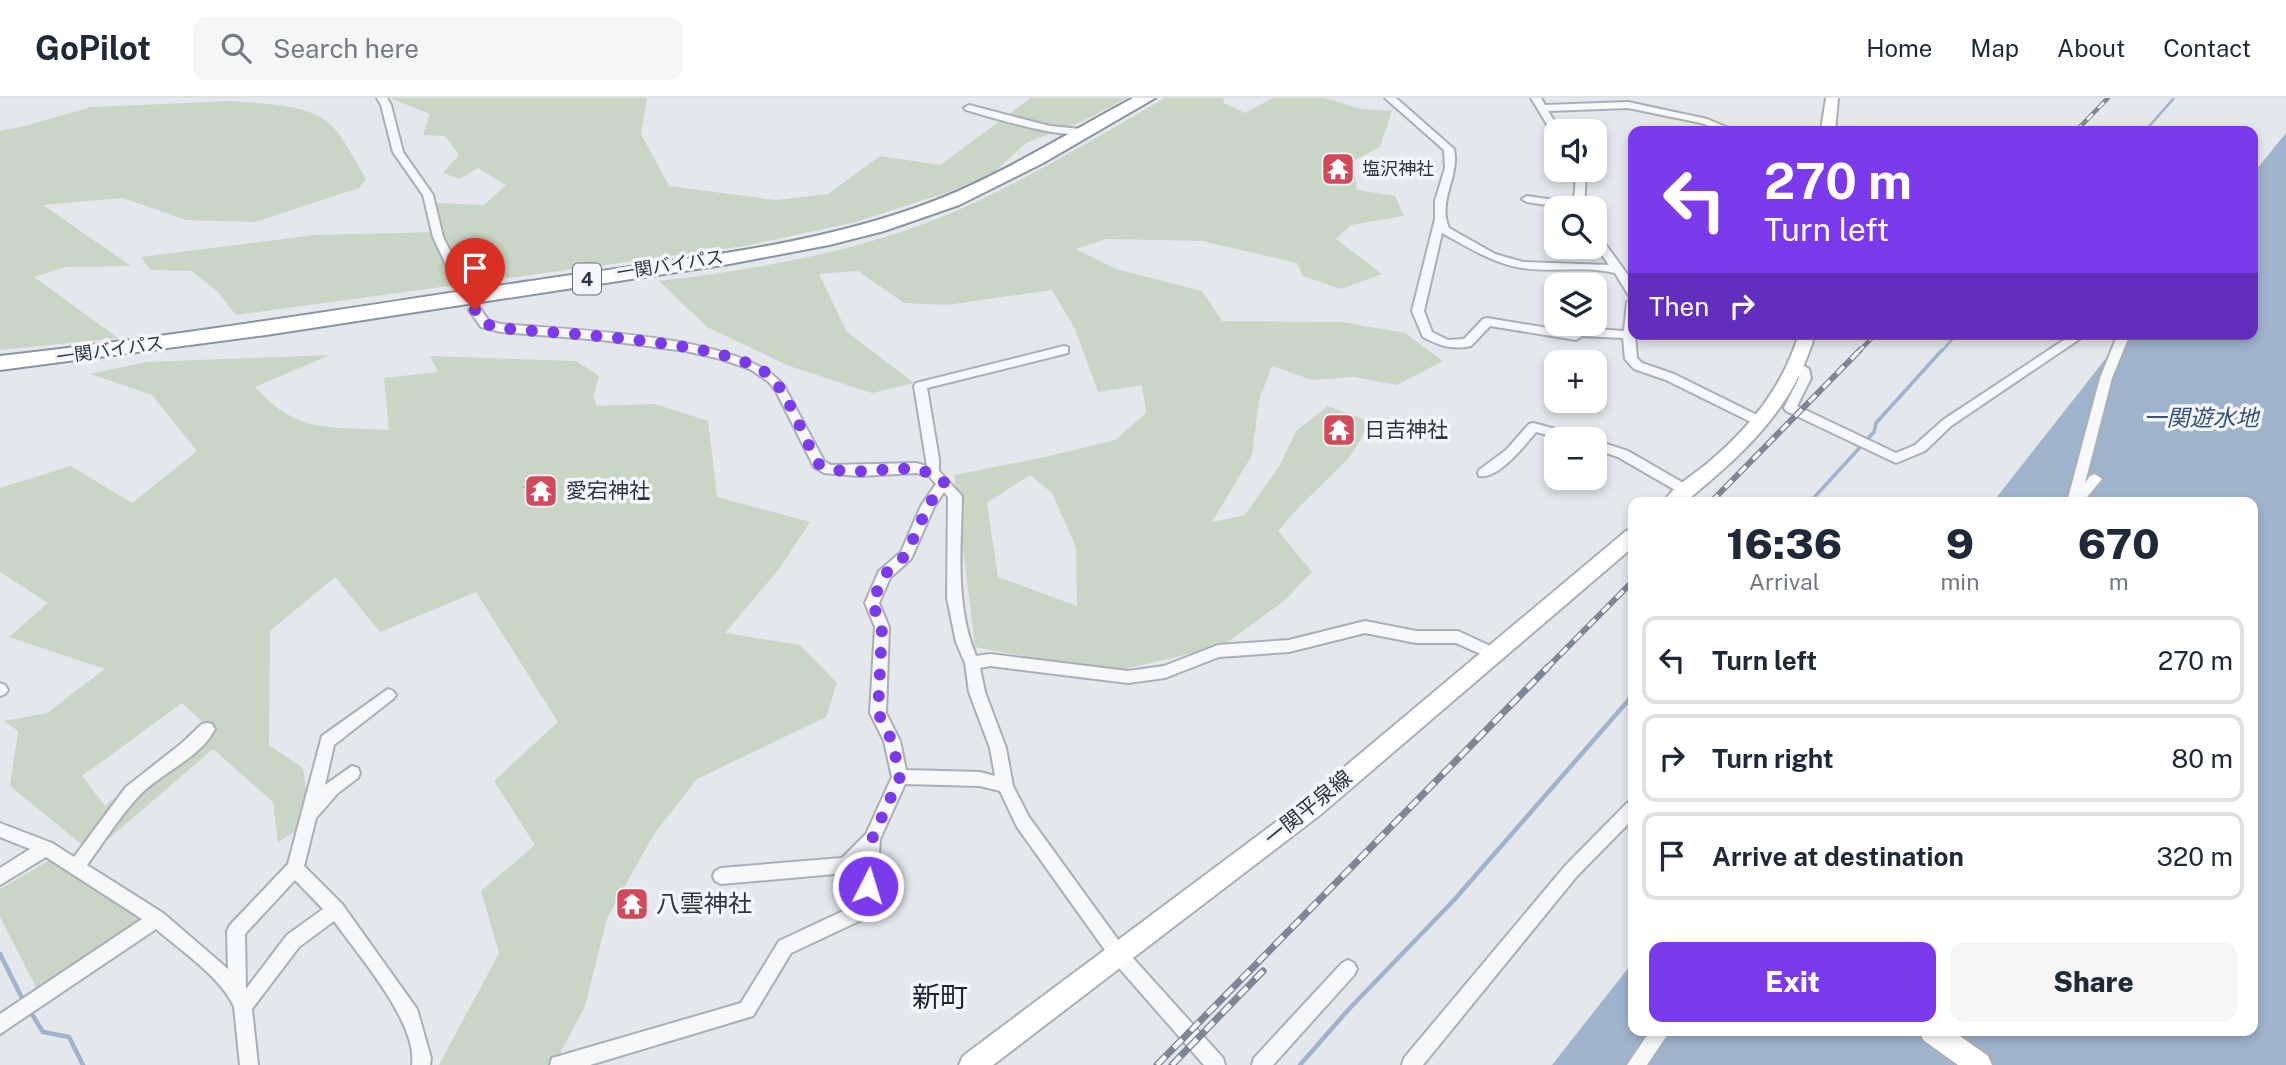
<!DOCTYPE html>
<meta charset="utf-8">
<style>
body{margin:0;font-family:"Public Sans","Noto Sans JP",sans-serif;background:#f6f6f7;color:#1f2937;height:100vh;display:flex;flex-direction:column;font-size:26px;white-space:nowrap}
*{box-sizing:border-box;margin:0}
p{font-size:23px;color:#747a83}
.icon{flex:none;width:38px;height:38px;fill:none;stroke:currentColor;stroke-width:2;stroke-linecap:round;stroke-linejoin:round}
.map{position:relative;flex:1;overflow:hidden}
.drawer{position:absolute;left:1628px;top:399px;width:630px;height:539px;display:flex;flex-direction:column;background:#fff;border-radius:14px;box-shadow:0 4px 10px #0003}
.drawer>*{flex:none}
.top-card{position:absolute;left:1628px;top:28px;width:630px;height:214px;border-radius:14px;box-shadow:0 4px 10px #0003;background:#7c3aed;color:#fff;overflow:hidden}
.buttons{position:absolute;left:1544px;top:21px;display:grid;gap:14px}
.buttons a{display:grid;place-items:center;width:63px;height:63px;border-radius:14px;background:#fff;box-shadow:0 4px 10px #0003;font-size:35px}
.pin{position:absolute;display:grid;place-items:center;width:60px;height:60px;color:#fff;margin:-72px -30px;border-radius:50% 50% 50% 0;rotate:-45deg;box-shadow:0 0 7px #0007}
.pin .icon{rotate:45deg}
.me{position:absolute;width:77px;margin:-38px;rotate:5deg;stroke-linejoin:round;filter:drop-shadow(0 0 5px #0008)}
.turn{display:flex;align-items:center;gap:24px;height:147px;padding:0 21px;font-size:32px}
.turn .icon{width:91px;height:91px;stroke-width:2.5}
.turn b{display:block;font-size:49px;line-height:60px}
.then{display:flex;align-items:center;height:66px;padding:0 21px;background:#0003;gap:14px;font-size:26px}
.eta{display:flex;justify-content:space-evenly;align-items:center;height:119px;text-align:center}
.eta b{font-size:42px;font-weight:800;line-height:49px}
.cta{display:flex;gap:14px;margin-top:auto;padding:14px 21px}
.cta a{flex:1;height:80px;border-radius:14px;background:#7c3aed;color:#fff;font-size:28px;font-weight:800;line-height:80px;text-align:center}
.cta a+a{background:#f6f6f7;color:#1f2937}
ul{padding:0;list-style:none}
li{display:flex;align-items:center;gap:21px;height:88px;margin:0 14px 10px;padding:0 7px;border:4px solid #e0e1e3;border-radius:14px}
li div{flex:1}
li b{display:block;font-size:26px}
li em{font-style:normal}
header{display:flex;align-items:center;gap:42px;box-sizing:border-box;height:98px;padding:0 35px;background:#fff;border-bottom:2px solid #e0e1e3}
header strong{font-size:33px}
nav{display:flex;gap:38px;margin-inline-start:auto;font-size:24px}
.search{width:490px;height:63px;background:#f6f6f7;display:flex;align-items:center;gap:18px;box-sizing:border-box;padding:0 24px;border-radius:14px;color:#747a83;font-size:26px}
.map>svg:first-child{display:block}
.green{fill:#c9d6c5;fill-rule:evenodd}
.water{fill:#9fb4cc}
.lines{fill:none;stroke-linecap:round;stroke-linejoin:round}
.stream-far2{stroke:#9fb4cc;stroke-width:2.5}
.stream-far1{stroke:#9fb4cc;stroke-width:3.5}
.stream{stroke:#9fb4cc;stroke-width:4.5}
.street-casing{stroke:#a9aeb7;stroke-width:4}
.secondary-casing{stroke:#a9aeb7;stroke-width:4}
.highway-casing{stroke:#8b94a3;stroke-width:4}
.street{fill:#f7f8fa;fill-rule:evenodd}
.secondary{fill:#fff;fill-rule:evenodd}
.highway{fill:#fff;fill-rule:evenodd}
.rail-far2-casing{stroke:#7d8696;stroke-width:4.5}
.rail-far1-casing{stroke:#7d8696;stroke-width:6}
.rail-casing{stroke:#7d8696;stroke-width:7}
.rail-far2{stroke:#f4f6f9;stroke-width:2.5;stroke-dasharray:8;stroke-linecap:butt}
.rail-far1{stroke:#f4f6f9;stroke-width:3.5;stroke-dasharray:10;stroke-linecap:butt}
.rail{stroke:#f4f6f9;stroke-width:4.5;stroke-dasharray:12;stroke-linecap:butt}
.wall{fill:#a1a5ae}
.shaded-wall{fill:#83868d}
.building{fill:#bbc0ca;stroke:#83868d;stroke-width:2}
.route{stroke:#7c3aed;stroke-width:12;stroke-dasharray:0 21.6}
.labels{text-anchor:middle;stroke-width:7;stroke-linejoin:round;paint-order:stroke}
.far-poi-label{font-size:18px;fill:#2b3445;stroke:#f4f6f9;text-anchor:start}
.far-street-label{font-size:18px;fill:#2b3445;stroke:#f4f6f9}
.shield{fill:#f4f6f9;stroke:#676e7b;stroke-width:2}
.shield-label{font-size:19px;font-weight:bold;fill:#2b3445}
.poi-label{font-size:21px;fill:#2b3445;stroke:#f4f6f9;text-anchor:start}
.street-label{font-size:21px;fill:#2b3445;stroke:#f4f6f9}
.water-label{font-size:23px;font-style:italic;fill:#34527a;stroke:#f4f6f9}
.near-poi-label{font-size:24px;fill:#2b3445;stroke:#f4f6f9;text-anchor:start}
.near-neighbourhood-label{font-size:28px;fill:#1d2536;stroke:#f4f6f9}
</style>
<header>
<strong>GoPilot</strong>
<div class="search"><svg class="icon" aria-label="search" viewBox="0 0 24 24"><circle cx="10" cy="10" r="6"/><path d="M15 15l6 6"/></svg>Search here</div>
<nav><a>Home</a><a>Map</a><a>About</a><a>Contact</a></nav>
</header>
<div class="map">
<svg width="2286" height="967" viewBox="0 0 2286 967">
<rect width="100%" height="100%" fill="#e4e7ec"/>
<g class="green">
<polygon points="390,0 647,0 641,36 669,88 776,102 828,96 880,58 940,67 1031,0 1127,0 1083,23 1026,45 993,75 948,94 856,124 744,148 236,217 217,193 191,173 150,172 141,159 314,137 438,134 437,105 484,107 506,87 478,70 460,81 443,75 459,57 445,38 423,37 430,16"/>
<path d="M1165,0H1223L1224,5L1245,15L1273,0H1324L1361,11L1392,13L1380,49L1353,63L1357,92L1395,98L1404,118L1351,127L1336,141L1382,176L1341,191L1303,178L1297,165L1202,143L1106,141L1076,151L1116,171L1202,193L1222,223L1342,224L1405,235L1443,263L1397,287L1354,279L1312,282L1272,268L1259,302L1252,357L1212,424L1245,417L1280,367L1296,333L1328,308L1371,324L1349,360L1298,410L1278,433L1312,474L1284,503L1222,548L1125,571L1048,563L975,549L954,377L1045,359L1115,342L1146,315L1142,287L1098,294L1075,231L1052,192L947,207L904,205L858,173L819,176L847,234L914,285L872,295L789,268L707,229L659,183C757,171 859,154 949,116C1024,84 1095,40 1165,0ZM1030,377L1052,395L1076,449L1077,508L998,479L987,405Z"/>
<path d="M233,3C265,7 309,4 333,29C346,43 356,65 366,81L359,90L255,124L186,122L123,100L43,107L131,168L66,169L34,179L118,240L0,252V33L25,28L91,9Z"/>
<path d="M330,257L255,289C298,337 330,328 389,332L384,280L438,274L430,258L576,263L599,278L593,299L597,308L655,306L708,323L717,399L810,424L779,471L725,535L800,547L837,585L826,619L697,681L654,736L607,820L585,908L554,967H439L499,855L481,793L535,747L494,683L558,624L476,494L380,534L335,479L270,533L269,647L303,670L311,724L278,744L273,704L213,651L92,755L10,688L18,633L4,623L47,615L105,571L9,539L48,505L0,474V390L71,368L132,405L197,353L152,297L90,276L146,264ZM182,605L205,626L105,708L82,678Z"/>
<polygon points="50,762 142,820 39,895 0,819 0,791"/>
</g>
<polygon class="water" points="2286,35 2286,967 1552,967 1633,864 1633,933 2252,933 2252,404 1993,404 2125,236 2252,236 2252,77"/>
<g class="lines">
<g class="stream-far2">
<polyline points="2145,33 2174,0"/>
<polyline points="1941,254 1957,236"/>
</g>
<polyline class="stream-far1" points="1810,404 1874,334 1876,325 1942,252"/>
<g class="stream">
<polyline points="0,856 24,904"/>
<polyline points="30,913 43,934 69,939 83,967"/>
<polyline points="1300,967 1349,911 1455,801 1633,597"/>
</g>
<defs>
<g id="street">
<polygon points="377,0 387,0 391,7 403,54 433,97 443,139 469,190 467,192 459,192 457,190 433,139 423,97 393,54 381,7"/>
<path d="M1385,0H1396L1454,51C1460,79 1437,103 1449,130L1495,156L1523,164L1609,167L1594,146V135L1598,136L1633,184V236H1635L1637,260L1642,265L1674,276L1765,321L1767,324L1765,327H1757L1666,282L1634,271L1625,261L1623,240L1582,238L1576,242L1490,228L1471,248C1450,252 1441,248 1423,239L1412,213L1435,121V103L1445,70L1444,52ZM1442,135C1468,149 1492,165 1522,170C1553,175 1584,167 1615,175L1631,201L1627,204L1624,233L1578,230L1572,234L1487,220L1483,221L1464,241L1448,242L1432,234L1424,213Z"/>
<polygon points="1531,0 1541,0 1545,7 1628,4 1707,21 1736,33 1723,33 1701,25 1628,10 1548,13 1561,33 1556,33 1556,36 1551,33"/>
<path d="M969,7L1050,28L1081,31L1086,34C1070,44 987,18 966,12L964,10Z"/>
<polygon points="1574,72 1584,72 1586,76 1584,110 1566,110 1527,104 1522,101 1527,98 1574,105 1576,76"/>
<path d="M475,208L479,209L489,223L501,226C566,232 745,236 784,288L824,363L831,367L916,365L927,368L914,288L916,285L1064,248L1068,249V255L927,290L939,361V373L962,398C961,451 955,508 976,558L990,556L1128,573L1164,568L1218,547L1289,542L1365,523L1416,533H1458L1499,552L1501,556L1499,560L1494,562L1456,545H1416L1365,535L1289,554L1219,559L1165,580L1128,585L990,568L980,570L985,594L1006,650L1013,688L1029,719L1124,850L1223,960L1225,967H1204L1112,862L1017,729L1000,693L980,688L905,686L880,741L875,811L872,817L791,855L753,918L590,967H550L552,960L559,958L741,905L779,843L858,806L862,762L852,772L846,775L721,786L715,783L713,778L715,773L721,770L842,760L866,736L892,679L884,643L870,615L875,529L865,505L879,473L901,454L921,408L936,386L929,378L916,375L859,378L824,375L814,369L776,293L769,284L750,271L721,261L686,253L602,242L501,234L481,229L469,212ZM944,394L948,399L947,500L956,544L965,565L969,594L990,650L995,678L980,674L906,672L900,643L886,615L889,529L879,505L890,480L911,461L934,409Z"/>
<polygon points="2073,236 2087,236 1951,328 1925,353 1896,365 1786,313 1784,310 1799,280 1799,276 1791,269 1793,266 1801,266 1809,271 1811,280 1797,308 1896,355 1915,347 1943,322"/>
<polygon points="2118,236 2130,236 2112,280 2085,385 2090,378 2095,376 2102,381 2083,404 2067,404 2100,280"/>
<path d="M1533,325L1582,338L1584,341H1563L1536,334C1525,347 1498,382 1479,378L1478,375L1479,372L1506,352L1529,326Z"/>
<polygon points="1594,342 1628,353 1692,390 1694,393 1687,398 1682,396 1618,359 1594,351"/>
<polygon points="0,585 5,587 8,592 5,596 0,598"/>
<path d="M388,591L393,593L396,597L393,601L334,647L325,687L352,668L358,670L360,675L358,680L338,695L316,720L304,768L342,806L417,911L431,960L430,967H412C418,925 358,857 334,823L299,849L252,911L258,967H240L234,909C222,880 180,852 156,831L0,936V916L142,821L46,759L0,787V770L30,751L0,739V725L52,745L74,759L126,689L182,645L202,626L207,625L212,626L215,631C199,662 159,675 137,700C118,721 103,745 87,767L163,815L228,871L227,833L230,827L288,766L322,638ZM295,782L323,811L287,837L246,891L245,836Z"/>
<polygon points="1633,703 1633,721 1577,778 1423,967 1402,967 1404,960 1565,768 1627,705"/>
<polygon points="1348,862 1354,865 1357,871 1354,877 1273,967 1252,967 1254,960 1342,865"/>
<polygon points="1650,933 1670,933 1647,967 1627,967"/>
</g>
<g id="secondary">
<polygon points="1826,0 1838,0 1835,33 1821,33"/>
<path d="M1799,236H1815C1793,312 1744,355 1685,404H1664C1672,389 1695,376 1709,364C1751,328 1782,290 1799,236Z"/>
<polygon points="1633,431 1633,449 1320,717 993,967 959,967 963,958 1304,703 1626,433"/>
<polygon points="1920,933 1953,933 1988,958 1992,967 1958,967 1923,942"/>
</g>
<path id="highway" d="M1133,0H1155L1043,65L959,107L884,133L829,147L729,166L266,237L0,272V258C178,238 354,209 531,183C660,163 794,153 918,109C994,82 1062,38 1133,0Z"/>
</defs>
<use href="#street" class="street-casing"/>
<use href="#secondary" class="secondary-casing"/>
<use href="#highway" class="highway-casing"/>
<use href="#street" class="street"/>
<use href="#secondary" class="secondary"/>
<use href="#highway" class="highway"/>
<defs>
<g id="rail-far2">
<polyline points="2076,33 2108,0"/>
<polyline points="1858,254 1876,236"/>
</g>
<g id="rail-far1">
<polyline points="1711,404 1860,252"/>
<polyline points="1546,571 1633,483"/>
</g>
<g id="rail">
<polyline points="1157,967 1548,569"/>
<polyline points="1172,967 1263,873"/>
</g>
</defs>
<use href="#rail-far2" class="rail-far2-casing"/>
<use href="#rail-far1" class="rail-far1-casing"/>
<use href="#rail" class="rail-casing"/>
<use href="#rail-far2" class="rail-far2"/>
<use href="#rail-far1" class="rail-far1"/>
<use href="#rail" class="rail"/>
</g>
<polygon class="wall" points="549,385 553,391 544,400 529,395 525,389"/>
<polygon class="shaded-wall" points="549,385 553,391 544,400 541,394"/>
<polygon class="building" points="534,380 549,385 541,394 525,389"/>
<g class="lines">
<path class="route" d="M475,212L485,226L501,230C557,236 739,242 773,281C793,305 803,340 819,366C859,387 908,354 944,384L928,408L906,457L884,477L872,505L882,529L878,615L892,643L900,679L872,741L868,788"/>
</g>
<defs>
<symbol id="temple-square" viewBox="-11 -11 22 22"><rect x="-9" y="-9" width="18" height="18" rx="4" fill="#d1495b" stroke="#f4f6f9"/><path d="M0-6L5-2H3V0L6.5 2.5H4V6H1.5V3h-3V6H-4V2.5H-6.5L-3 0V-2H-5Z" fill="#fff"/></symbol>
</defs>
<g fill-rule="evenodd">
<use href="#temple-square" x="1319" y="52" width="38" height="38"/>
<use href="#temple-square" x="1320" y="313" width="38" height="38"/>
<use href="#temple-square" x="522" y="374" width="38" height="38"/>
<use href="#temple-square" x="613" y="787" width="38" height="38"/>
</g>
<g class="labels">
<g class="far-poi-label">
<text x="1362" y="77">塩沢神社</text>
</g>
<g class="far-street-label">
<text transform="translate(670 167) rotate(-9)" y="6">一関バイパス</text>
<text transform="translate(110 252) rotate(-8)" y="6">一関バイパス</text>
</g>
<rect class="shield" x="573" y="165.5" width="28" height="31" rx="5"/>
<g class="shield-label">
<text x="587" y="188">4</text>
</g>
<g class="poi-label">
<text x="1364" y="339">日吉神社</text>
<text x="566" y="400">愛宕神社</text>
</g>
<g class="street-label">
<text transform="translate(1308 710) rotate(-39)" y="7">一関平泉線</text>
</g>
<g class="water-label">
<text x="2201" y="328">一関遊水地</text>
</g>
<g class="near-poi-label">
<text x="656" y="814">八雲神社</text>
</g>
<g class="near-neighbourhood-label">
<text x="940" y="909">新町</text>
</g>
</g>
</svg>
<div class="buttons">
<a><svg class="icon" aria-label="sound" viewBox="0 0 24 24"><path d="M4 9h4l5-4v14l-5-4H4zM17 9q2 3 0 6"/></svg></a>
<a><svg class="icon" aria-label="search" viewBox="0 0 24 24"><circle cx="10" cy="10" r="6"/><path d="M15 15l6 6"/></svg></a>
<a><svg class="icon" aria-label="layers" viewBox="0 0 24 24"><path d="M12 4l9 5-9 5-9-5zM3 14l9 5 9-5"/></svg></a>
<a>+</a>
<a>−</a>
</div>
<div class="pin" style="left:475px;top:212px;background:#d93025"><svg class="icon" aria-label="arrive" viewBox="0 0 24 24"><path d="M6 21V4h12l-3 4 3 4H6"/></svg></div>
<svg class="me" style="left:868px;top:788px" viewBox="-20 -20 40 40"><circle r="17" fill="#7c3aed" stroke="#fff" stroke-width="3"/><path d="M0-11L8 9 0 5-8 9z" fill="#fff"/></svg>
<div class="top-card">
<div class="turn"><svg class="icon" aria-label="left" viewBox="0 0 24 24"><path d="M17 20v-9H6M10 6l-5 5 5 5"/></svg><div><b>270 m</b>Turn left</div></div>
<div class="then">Then<svg class="icon" aria-label="right" viewBox="0 0 24 24"><path d="M7 20v-9h11M14 6l5 5-5 5"/></svg></div>
</div>
<section class="drawer">
<div class="eta">
<div><b>16:36</b><p>Arrival</p></div>
<div><b>9</b><p>min</p></div>
<div><b>670</b><p>m</p></div>
</div>
<ul>
<li><svg class="icon" aria-label="left" viewBox="0 0 24 24"><path d="M17 20v-9H6M10 6l-5 5 5 5"/></svg><div><b>Turn left</b></div><em>270 m</em></li>
<li><svg class="icon" aria-label="right" viewBox="0 0 24 24"><path d="M7 20v-9h11M14 6l5 5-5 5"/></svg><div><b>Turn right</b></div><em>80 m</em></li>
<li><svg class="icon" aria-label="arrive" viewBox="0 0 24 24"><path d="M6 21V4h12l-3 4 3 4H6"/></svg><div><b>Arrive at destination</b></div><em>320 m</em></li>
</ul>
<div class="cta"><a>Exit</a><a>Share</a></div>
</section>
</div>
